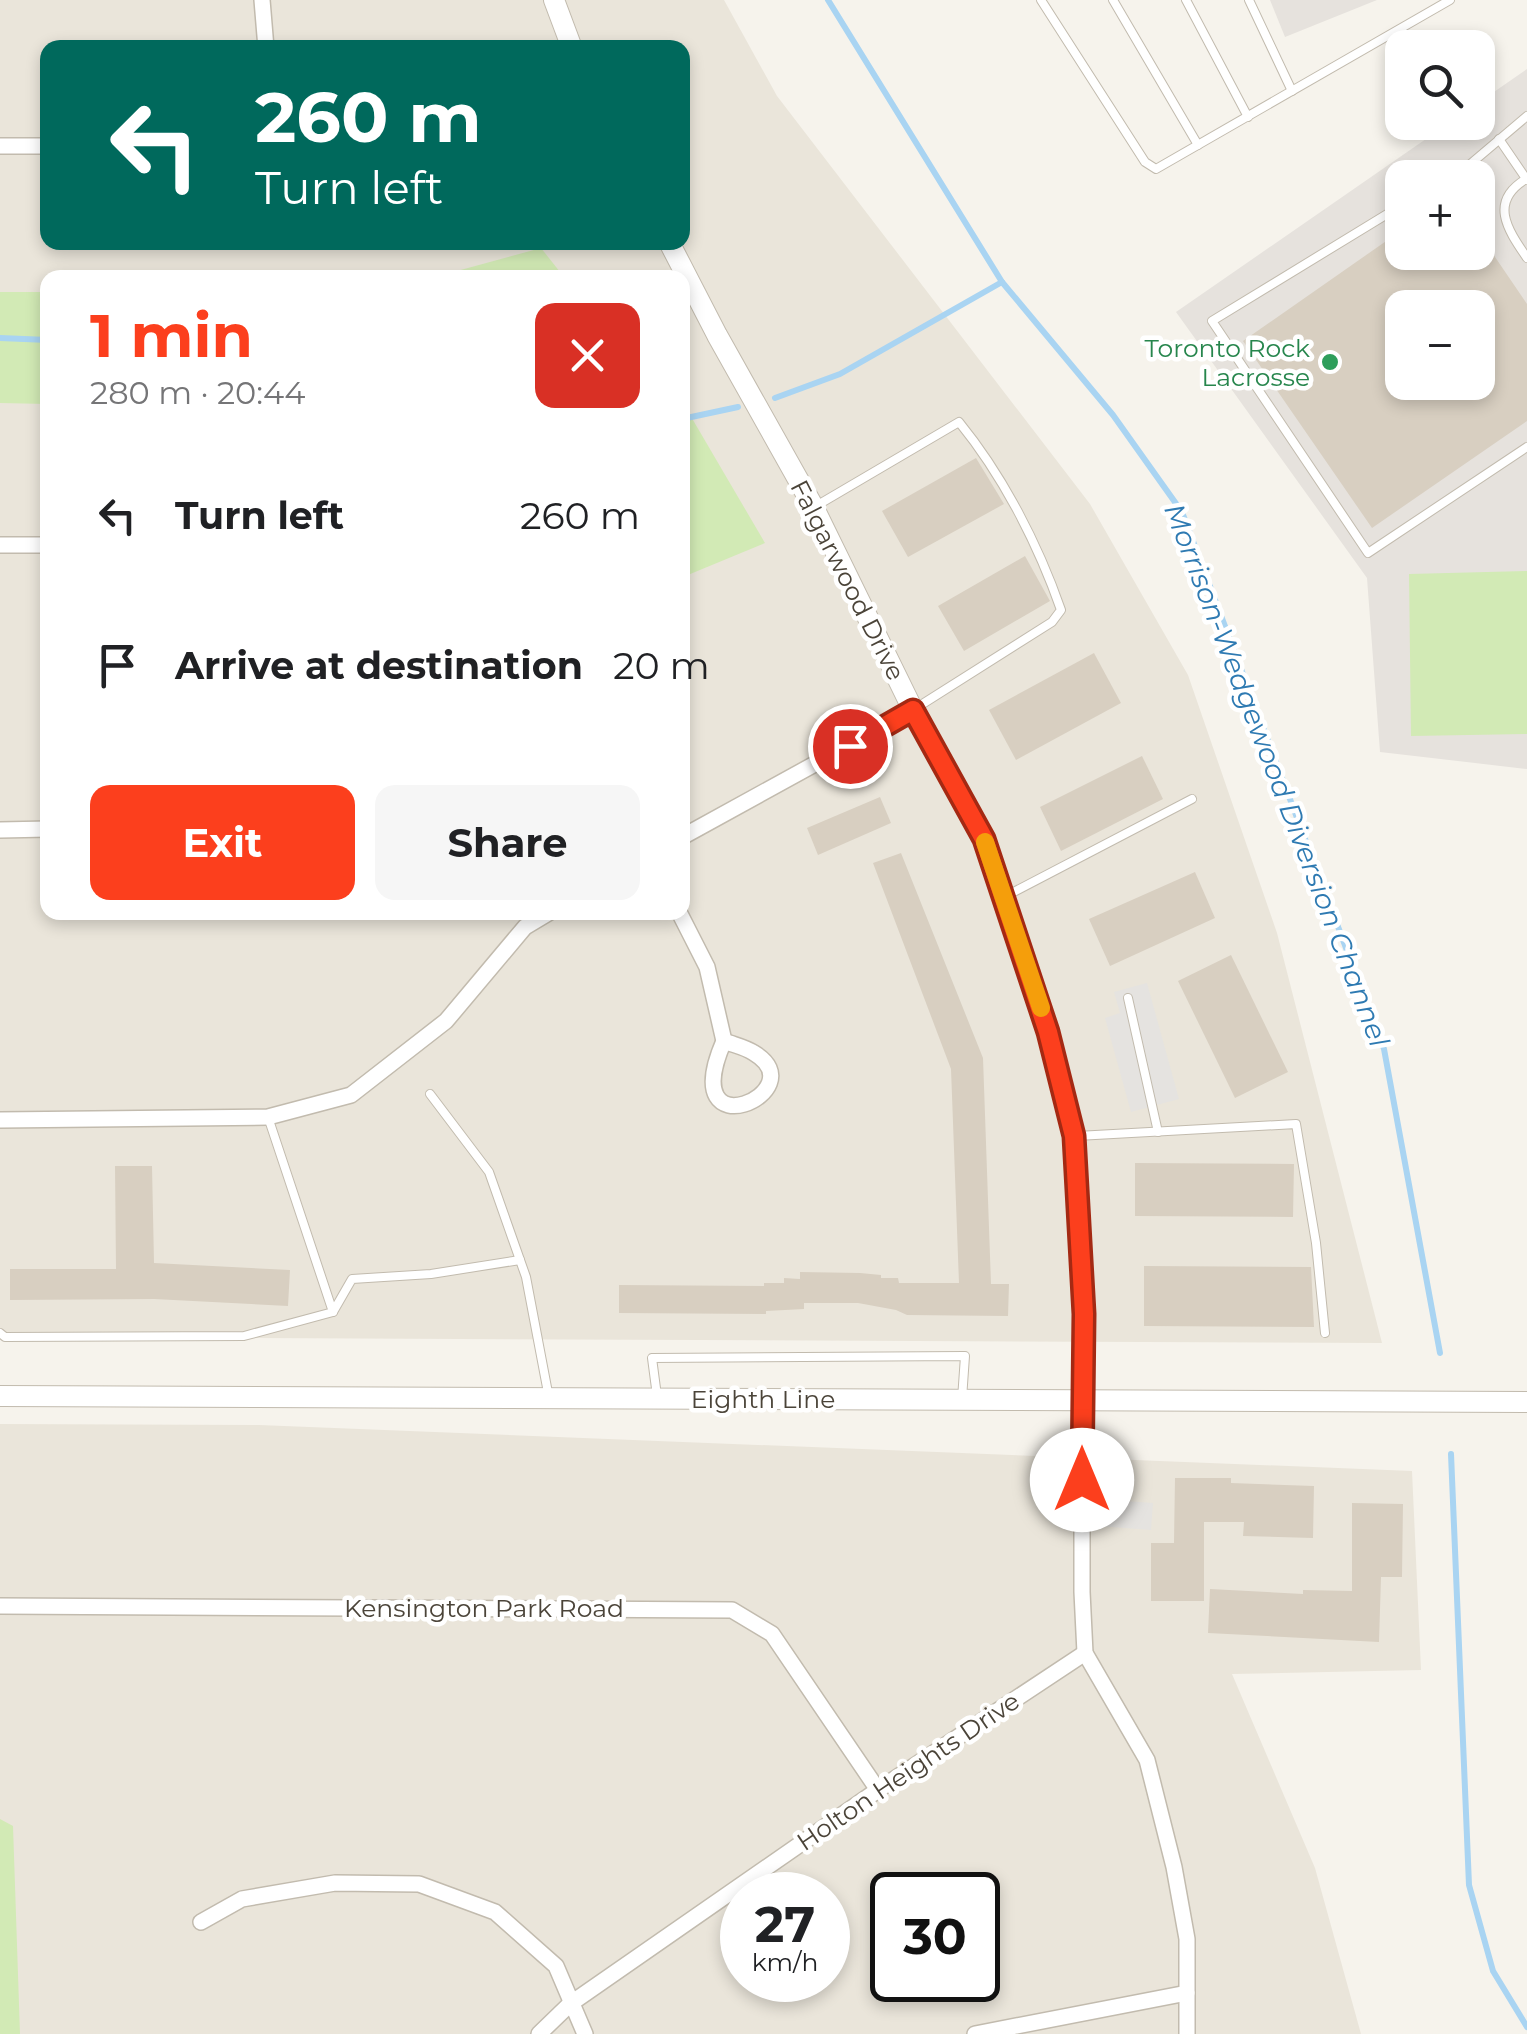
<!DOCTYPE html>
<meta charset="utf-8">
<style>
body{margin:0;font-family:Montserrat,sans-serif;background:#f6f6f6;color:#202124;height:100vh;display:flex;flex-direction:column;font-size:38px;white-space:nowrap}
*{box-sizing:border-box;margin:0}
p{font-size:32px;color:#757577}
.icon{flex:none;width:55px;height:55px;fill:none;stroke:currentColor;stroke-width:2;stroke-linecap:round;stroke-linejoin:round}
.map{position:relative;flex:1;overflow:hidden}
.sheet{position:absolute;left:40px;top:270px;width:650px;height:650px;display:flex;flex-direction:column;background:#fff;border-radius:20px;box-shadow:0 5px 15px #0003}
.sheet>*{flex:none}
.banner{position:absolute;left:40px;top:40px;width:650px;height:210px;border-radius:20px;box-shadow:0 5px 15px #0003;background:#00695c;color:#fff;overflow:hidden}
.fabs{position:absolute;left:1385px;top:30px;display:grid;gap:20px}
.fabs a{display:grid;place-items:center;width:110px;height:110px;border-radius:20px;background:#fff;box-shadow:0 5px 15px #0003;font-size:50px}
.speed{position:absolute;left:720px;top:1872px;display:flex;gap:20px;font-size:50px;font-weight:700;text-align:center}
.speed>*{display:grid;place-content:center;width:130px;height:130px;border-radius:50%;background:#fff;box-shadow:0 5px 15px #0003;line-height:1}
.speed small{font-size:25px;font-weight:400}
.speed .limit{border:5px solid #111;border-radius:15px;background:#fff;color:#111}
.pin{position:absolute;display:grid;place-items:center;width:85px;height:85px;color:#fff;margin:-42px;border:5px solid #fff;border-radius:50%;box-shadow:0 2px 10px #0007}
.me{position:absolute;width:110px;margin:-55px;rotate:0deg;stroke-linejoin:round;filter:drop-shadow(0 0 8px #0008)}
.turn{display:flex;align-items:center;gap:35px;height:210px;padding:0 50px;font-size:45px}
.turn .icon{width:130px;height:130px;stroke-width:2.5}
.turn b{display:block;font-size:70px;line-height:85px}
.round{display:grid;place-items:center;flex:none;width:105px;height:105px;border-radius:20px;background:#f6f6f6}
.headline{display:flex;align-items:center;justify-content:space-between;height:170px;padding:0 50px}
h1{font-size:60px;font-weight:700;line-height:75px;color:#fc3f1d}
.cta{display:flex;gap:20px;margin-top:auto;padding:20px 50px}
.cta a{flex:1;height:115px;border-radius:20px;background:#fc3f1d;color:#fff;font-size:40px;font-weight:700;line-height:115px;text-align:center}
.cta a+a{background:#f6f6f6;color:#202124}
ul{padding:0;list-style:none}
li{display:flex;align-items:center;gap:30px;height:150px;padding:0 50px}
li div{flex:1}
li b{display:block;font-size:38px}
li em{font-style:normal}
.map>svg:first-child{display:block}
.residential{fill:#eae5da;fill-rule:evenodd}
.industrial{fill:#e6e2dd;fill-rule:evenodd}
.green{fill:#d2eab5}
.parking{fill:#e5e3e0}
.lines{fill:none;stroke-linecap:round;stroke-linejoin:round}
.stream{stroke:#a9d4f2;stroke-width:6}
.building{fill:#d8cfc1;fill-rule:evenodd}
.service-casing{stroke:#c2bbae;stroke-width:10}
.minor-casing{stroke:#c2bbae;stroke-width:18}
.tertiary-casing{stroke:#c2bbae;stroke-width:22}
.service{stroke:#fff;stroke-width:8}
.minor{stroke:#fff;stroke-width:15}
.tertiary{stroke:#fff;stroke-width:20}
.route-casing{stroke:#a42913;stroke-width:25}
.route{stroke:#fc3f1d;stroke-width:18}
.slow{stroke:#f59e0b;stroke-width:18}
.leisure-dot{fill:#2e9e5b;stroke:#fff;stroke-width:4}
.labels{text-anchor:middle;stroke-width:9;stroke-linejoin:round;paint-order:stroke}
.leisure-label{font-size:25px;fill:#27864d;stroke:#fff;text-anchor:end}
.street-label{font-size:25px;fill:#4b4439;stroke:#fff}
.water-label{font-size:28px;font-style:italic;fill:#2e7ab2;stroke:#fff}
</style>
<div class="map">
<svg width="1527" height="2034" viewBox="0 0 1527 2034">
<rect width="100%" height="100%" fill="#f6f3ec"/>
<g class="residential">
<path d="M0,0H724L777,96L1090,504L1188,675L1277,933L1382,1343L0,1337ZM48,48H682V242H48ZM48,278H682V912H48Z"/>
<path d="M0,1424L259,1425L1412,1471L1421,1670L1232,1674L1315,1868L1361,2034H0ZM742,1895H828V1980H742ZM892,1895H978V1980H892Z"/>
</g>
<g class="industrial">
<polygon points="1270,0 1377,0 1285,37"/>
<path d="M1527,69V769L1380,752L1367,578L1176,312L1449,123L1478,122V103ZM1402,178H1478V252H1402ZM1402,308H1478V382H1402Z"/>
</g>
<g class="green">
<polygon points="541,248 564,277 435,277"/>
<polygon points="0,292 47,292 47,404 0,403"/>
<polygon points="683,403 765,543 683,577 682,577"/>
<polygon points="1527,571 1527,734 1411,736 1409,574"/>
<polygon points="0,1819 13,1826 20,2034 0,2034"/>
</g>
<g class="parking">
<polygon points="1147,983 1179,1099 1131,1112 1105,1018 1120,1013 1114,992"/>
<polygon points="1100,1499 1153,1503 1151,1530 1098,1526"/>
</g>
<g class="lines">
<g class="stream">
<polyline points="828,0 1002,282 1113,415 1182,512 1384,1049 1440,1353"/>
<polyline points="0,338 48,340"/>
<polyline points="775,398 840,374 1002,282"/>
<polyline points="682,419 738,407"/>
<polyline points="1451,1454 1469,1885 1493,1971 1527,2027"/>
</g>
</g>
<g class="building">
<path d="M1402,230V252H1478V232L1527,304V421L1372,528L1243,341ZM1402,308H1478V382H1402Z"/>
<polygon points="976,458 1004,504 908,557 882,511"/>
<polygon points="1025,556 1050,601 964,651 938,606"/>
<polygon points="1094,653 1121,703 1016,760 989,710"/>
<polygon points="1142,756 1163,799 1061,851 1040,807"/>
<polygon points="880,797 891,823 818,855 807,828"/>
<polygon points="901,853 983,1058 991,1284 1009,1284 1008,1316 907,1315 896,1310 858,1303 804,1303 804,1309 766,1311 766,1314 619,1313 619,1285 764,1286 764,1283 784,1283 784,1278 800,1279 800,1272 860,1273 881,1275 881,1278 898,1278 899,1283 959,1283 951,1069 873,863"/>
<polygon points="1195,872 1215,918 1110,966 1089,919"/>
<polygon points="1231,955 1288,1072 1235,1098 1178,981"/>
<polygon points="1135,1163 1294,1164 1293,1217 1135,1216"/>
<polygon points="115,1166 152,1166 154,1263 290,1270 288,1306 154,1299 10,1300 10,1269 116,1269"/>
<polygon points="1144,1266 1311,1267 1314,1327 1144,1326"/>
<polygon points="1175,1478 1231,1478 1231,1483 1314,1486 1313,1538 1243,1536 1244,1522 1204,1522 1204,1601 1151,1601 1151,1543 1174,1543"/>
<polygon points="1352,1503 1403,1504 1402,1577 1381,1577 1379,1642 1208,1633 1210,1589 1303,1594 1303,1590 1352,1591"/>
</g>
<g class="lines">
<defs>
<g id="service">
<polyline points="1041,0 1145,162 1156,169 1450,0"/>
<polyline points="1113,0 1198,145"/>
<polyline points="1186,0 1248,117"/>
<polyline points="1249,0 1292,91"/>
<polyline points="1499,139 1527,180"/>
<polyline points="1448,178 1468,166 1527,116"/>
<path d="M1526,179C1488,202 1508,230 1527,258"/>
<polyline points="1402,205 1212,321 1368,553 1527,447"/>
<path d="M816,506L959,422C1003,476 1038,544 1061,610L1052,622L913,710"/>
<polyline points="1006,896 1192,799"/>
<polyline points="1128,998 1158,1132"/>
<polyline points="430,1094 489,1172 526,1277 549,1398"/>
<polyline points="268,1117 333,1312"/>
<polyline points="1077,1136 1296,1124 1316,1243 1325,1333"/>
<polyline points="0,1333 5,1337 244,1336 333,1312 352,1279 431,1274 520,1260"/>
<polyline points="657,1396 652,1358 965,1356 962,1399"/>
</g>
<g id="minor">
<polyline points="262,0 266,48"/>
<polyline points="0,146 48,146"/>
<polyline points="0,545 48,545"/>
<polyline points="0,830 48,829"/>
<polyline points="682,837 913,710"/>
<polyline points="679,912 707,967 724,1041"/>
<path d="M724,1041C734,1045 745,1047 754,1053C818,1091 674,1155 724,1041Z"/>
<polyline points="0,1120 268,1117 351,1095 446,1021 525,927 550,912"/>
<polyline points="1082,1398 1082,1592 1085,1653 1147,1760 1174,1867 1187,1939 1187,2034"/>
<polyline points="0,1606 732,1610 772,1634 878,1790"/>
<polyline points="201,1922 242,1899 335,1883 419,1884 495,1912 556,1966 585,2034"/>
<polyline points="539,2034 570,2004 878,1790 1085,1653"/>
<polyline points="975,2034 1187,1993"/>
</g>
<g id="tertiary">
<polyline points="554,0 572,48"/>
<polyline points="669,242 717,335 814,508 913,710 984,839 1048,1031 1074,1136 1084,1314 1082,1398"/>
<polyline points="0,1396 1527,1402"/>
</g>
</defs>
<use href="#service" class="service-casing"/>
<use href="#minor" class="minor-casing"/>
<use href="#tertiary" class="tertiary-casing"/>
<use href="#service" class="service"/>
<use href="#minor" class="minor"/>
<use href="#tertiary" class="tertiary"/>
</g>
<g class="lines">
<defs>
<polyline id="route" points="850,746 913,710 984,839 1048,1032 1074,1136 1084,1314 1082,1480"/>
</defs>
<use href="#route" class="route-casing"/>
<use href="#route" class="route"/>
<polyline class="slow" points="985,842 1041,1008"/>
</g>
<circle class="leisure-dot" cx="1330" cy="362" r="10"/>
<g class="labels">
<g class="leisure-label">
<text x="1310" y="357">Toronto Rock<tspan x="1310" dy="29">Lacrosse</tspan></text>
</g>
<g class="street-label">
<text transform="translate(848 580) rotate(63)" y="9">Falgarwood Drive</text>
<text x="763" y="1408">Eighth Line</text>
<text x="484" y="1617">Kensington Park Road</text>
<text transform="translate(908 1771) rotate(-34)" y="9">Holton Heights Drive</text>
</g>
<g class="water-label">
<text transform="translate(1277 775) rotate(69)" y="10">Morrison-Wedgewood Diversion Channel</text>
</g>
</g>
</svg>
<div class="fabs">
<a><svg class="icon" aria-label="search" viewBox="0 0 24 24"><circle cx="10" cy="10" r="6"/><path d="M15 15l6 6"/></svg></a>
<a>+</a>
<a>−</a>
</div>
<div class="speed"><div>27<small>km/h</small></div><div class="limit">30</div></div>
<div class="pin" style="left:850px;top:746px;background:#d93025"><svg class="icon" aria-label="arrive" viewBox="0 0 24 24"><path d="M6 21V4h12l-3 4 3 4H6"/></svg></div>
<svg class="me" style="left:1082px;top:1480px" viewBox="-20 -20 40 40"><circle r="19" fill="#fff"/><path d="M0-13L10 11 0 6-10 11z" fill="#fc3f1d"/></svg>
<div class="banner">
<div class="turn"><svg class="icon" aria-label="left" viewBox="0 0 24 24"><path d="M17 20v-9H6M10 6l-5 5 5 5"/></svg><div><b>260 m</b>Turn left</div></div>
</div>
<section class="sheet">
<div class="headline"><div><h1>1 min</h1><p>280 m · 20:44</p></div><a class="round" style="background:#d93025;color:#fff"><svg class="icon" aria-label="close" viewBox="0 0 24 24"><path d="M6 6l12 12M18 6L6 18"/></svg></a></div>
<ul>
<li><svg class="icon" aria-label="left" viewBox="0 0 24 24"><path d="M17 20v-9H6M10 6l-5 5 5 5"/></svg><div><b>Turn left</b></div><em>260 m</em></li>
<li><svg class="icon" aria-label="arrive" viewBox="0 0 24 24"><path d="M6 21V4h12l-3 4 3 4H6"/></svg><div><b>Arrive at destination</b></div><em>20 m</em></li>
</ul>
<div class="cta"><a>Exit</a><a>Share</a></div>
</section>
</div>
